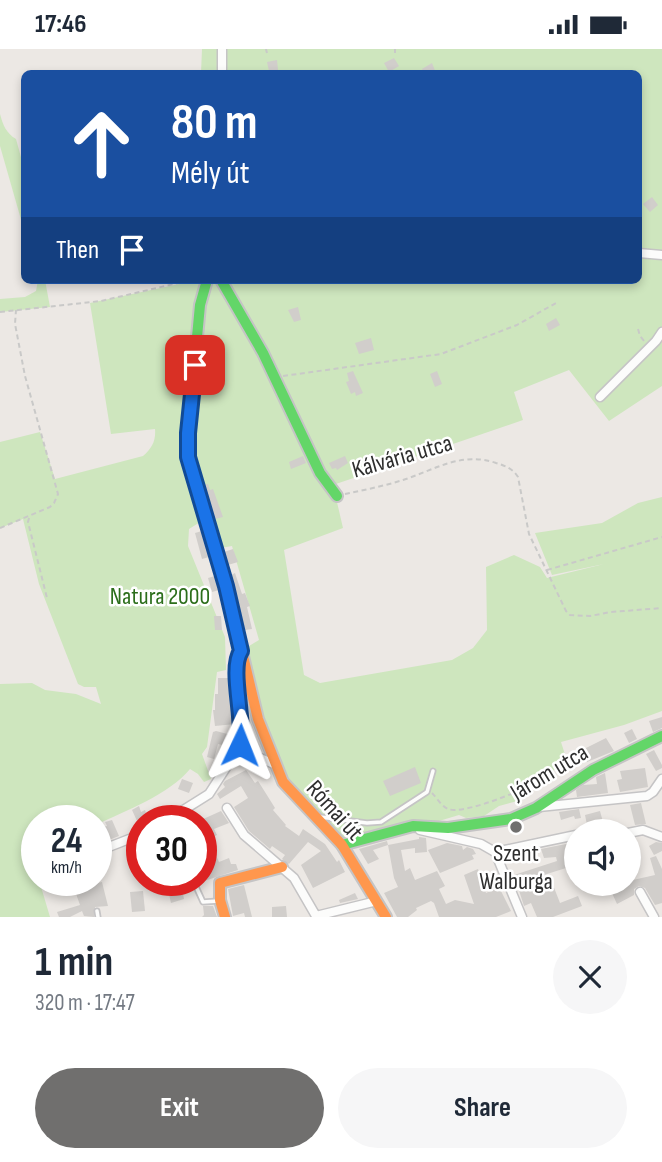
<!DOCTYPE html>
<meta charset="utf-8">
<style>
body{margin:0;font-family:"Sofia Sans Condensed",sans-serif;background:#f6f6f7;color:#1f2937;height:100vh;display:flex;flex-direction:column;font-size:26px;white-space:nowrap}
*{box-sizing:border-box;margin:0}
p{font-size:23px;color:#747a83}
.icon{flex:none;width:38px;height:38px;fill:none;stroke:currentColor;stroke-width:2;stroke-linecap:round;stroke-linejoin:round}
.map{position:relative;height:868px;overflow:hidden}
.details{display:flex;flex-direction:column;background:#fff;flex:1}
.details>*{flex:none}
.guide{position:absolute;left:21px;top:21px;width:621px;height:214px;border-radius:10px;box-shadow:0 4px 10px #0003;background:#1a4fa0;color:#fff;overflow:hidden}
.buttons{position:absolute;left:564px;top:770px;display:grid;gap:14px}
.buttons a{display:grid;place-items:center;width:77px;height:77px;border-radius:50%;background:#fff;box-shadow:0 4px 10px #0003;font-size:35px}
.speed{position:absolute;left:21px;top:756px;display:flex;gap:14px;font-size:35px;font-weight:700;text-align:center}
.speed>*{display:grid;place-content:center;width:91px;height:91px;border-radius:50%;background:#fff;box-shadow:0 4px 10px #0003;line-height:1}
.speed small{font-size:18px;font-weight:400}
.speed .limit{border:10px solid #d22;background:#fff;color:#111}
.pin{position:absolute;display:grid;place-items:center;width:60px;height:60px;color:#fff;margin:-30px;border-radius:14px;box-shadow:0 4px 10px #0006}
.me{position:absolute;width:77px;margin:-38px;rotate:2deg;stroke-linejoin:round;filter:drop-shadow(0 0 5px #0008)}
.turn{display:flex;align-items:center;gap:24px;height:147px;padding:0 35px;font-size:32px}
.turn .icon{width:91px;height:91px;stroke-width:2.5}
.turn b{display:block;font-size:49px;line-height:60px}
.then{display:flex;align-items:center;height:66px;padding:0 35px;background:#0003;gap:14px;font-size:26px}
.round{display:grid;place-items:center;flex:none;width:74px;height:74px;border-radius:37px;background:#f6f6f7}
.summary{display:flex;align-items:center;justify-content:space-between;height:119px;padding:0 35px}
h1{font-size:42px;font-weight:700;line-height:52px}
.button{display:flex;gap:14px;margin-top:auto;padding:14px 35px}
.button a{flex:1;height:80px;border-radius:42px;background:#706f6e;color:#fff;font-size:28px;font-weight:700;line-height:80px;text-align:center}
.button a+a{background:#f6f6f7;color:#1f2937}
.status{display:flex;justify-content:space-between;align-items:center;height:49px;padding:0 35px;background:#fff;direction:ltr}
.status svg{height:19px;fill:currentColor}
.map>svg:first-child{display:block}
.green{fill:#cee6be}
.building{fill:#d1cecb}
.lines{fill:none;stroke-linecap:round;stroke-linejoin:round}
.lane-casing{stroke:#c5c4c5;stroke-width:7}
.street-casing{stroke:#c5c4c5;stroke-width:11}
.fast-casing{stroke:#c5c4c5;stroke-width:14}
.slow-casing{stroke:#c5c4c5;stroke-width:14}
.path{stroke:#c9c9c8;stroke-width:2;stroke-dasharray:5 3.5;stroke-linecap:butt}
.lane{stroke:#fcfcfb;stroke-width:3.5}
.street{stroke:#fcfcfb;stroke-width:8}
.fast{stroke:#63d668;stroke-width:10}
.slow{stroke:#ff974d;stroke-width:10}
.route-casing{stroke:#114b97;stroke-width:18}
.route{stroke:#1a73e8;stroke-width:12}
.poi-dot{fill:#706f6e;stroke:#fff;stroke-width:2.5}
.labels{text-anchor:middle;stroke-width:5;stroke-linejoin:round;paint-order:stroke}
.street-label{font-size:24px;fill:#2e2e2e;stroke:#fff}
.park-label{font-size:24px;fill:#2c6e1b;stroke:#fff}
.poi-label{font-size:24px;fill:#2e2e2e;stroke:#fff}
</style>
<div class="status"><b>17:46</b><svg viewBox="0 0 49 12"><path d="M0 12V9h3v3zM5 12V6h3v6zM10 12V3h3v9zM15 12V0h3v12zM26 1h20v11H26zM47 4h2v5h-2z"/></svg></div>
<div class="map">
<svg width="662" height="868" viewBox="0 0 662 868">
<rect width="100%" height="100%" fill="#ece8e4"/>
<g class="green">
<path d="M202,0H662V337L609,372L569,321L514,343L523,371L333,436L343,479L284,501L304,626L320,634L452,611L473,599L487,581L486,518L514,506L540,518L547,529L604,515L552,526L535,484L602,474L638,454L662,448V662L624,676L561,693L568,715L518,737L521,751L499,757L484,767L466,769L459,766L439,772V779L422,776L342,796L283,733L241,602L259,591L232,497L215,500L205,470L189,480L188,497L225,588L226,621L217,623L207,698L202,705L211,730L204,733L198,725L190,720C170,745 125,762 96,776V772H37V799L33,810L37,831H39L50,868H0V635L32,634L45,641L76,645L101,655L96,638H84L78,635L39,535L23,470L0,479V393L40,383L55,430L143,407C152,399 156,392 155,380L111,385L90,254L198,231H639V24H201Z"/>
<path d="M0,65C3,76 6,84 16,90L24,119V181L0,97Z"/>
<polygon points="38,231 45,231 50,258 0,263 0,250 25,248 36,242"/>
</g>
<g class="building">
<polygon points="394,9 399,17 389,23 384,14"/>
<polygon points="277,11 278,21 269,22 267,13"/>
<polygon points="432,14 436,24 424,24 422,20"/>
<polygon points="652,148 658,156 650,163 643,155"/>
<polygon points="298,258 301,271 294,273 288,261"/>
<polygon points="556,269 560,276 549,282 546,275"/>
<polygon points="371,289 374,301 359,305 355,294"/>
<polygon points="353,322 363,344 356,347 355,343 351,345 346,333 349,332 347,324"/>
<polygon points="437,322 442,335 435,338 430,325"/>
<polygon points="303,407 306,414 291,420 289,413"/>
<polygon points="345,407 348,414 337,421 336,419 332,420 329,414"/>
<polygon points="208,435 210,441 213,440 223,468 215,470 204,436"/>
<polygon points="202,482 209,508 202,510 195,484"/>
<polygon points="233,500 238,513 228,516 224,503"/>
<polygon points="235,524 242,545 245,544 250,557 247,558 252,580 245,581 231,526"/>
<polygon points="215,527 219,541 212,543 208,529"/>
<polygon points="214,567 221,567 222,581 215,581"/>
<polygon points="218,629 230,629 235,675 215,677 213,661 215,661 215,645 218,645"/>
<polygon points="662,668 662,679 653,683 649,672"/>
<polygon points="632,680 637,690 629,694 624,684"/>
<polygon points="216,682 235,687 232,698 218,695 214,710 207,708 213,683"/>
<polygon points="606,689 614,702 587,713 582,701"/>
<polygon points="654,701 662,716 662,719 656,722 646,705"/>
<polygon points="415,718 421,734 390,747 383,732"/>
<polygon points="645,719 648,738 620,743 617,731 622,730 620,722"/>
<polygon points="246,721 255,734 258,732 265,743 275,759 273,761 286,776 285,777 299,787 303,780 325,795 337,813 339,811 345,823 313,839 301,816 321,802 308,793 289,815 282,810 285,806 272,797 270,800 249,782 234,758 248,749 241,737 220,750 217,745 225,738 223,735 225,732"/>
<polygon points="605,724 608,744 577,748 576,741 583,736 597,735 596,728"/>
<polygon points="182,730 193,734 189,744 178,740"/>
<polygon points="641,754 646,775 635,776 630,756"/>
<polygon points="139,757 141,763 145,761 146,764 156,759 160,772 137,772 132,761"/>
<polygon points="579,760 581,769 575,770 574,767 561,771 559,763"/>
<polygon points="221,762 229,774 214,780 217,786 209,790 204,778 201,779 201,771"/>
<polygon points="600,762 603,773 587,776 585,766"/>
<polygon points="112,771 119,787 96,796 96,780 107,777 105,773"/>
<polygon points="419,788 426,789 427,803 415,804 415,799 401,801 405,822 410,819 415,831 437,822 445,837 439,840 446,855 455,851 474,855 464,826 478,820 486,844 499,838 511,862 496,868 439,868 434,854 431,852 416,859 417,861 408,868 397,868 384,844 398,838 394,829 388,796 373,801 379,810 368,815 359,800 387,792 388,796 419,790"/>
<polygon points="576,793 576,812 565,817 566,819 531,830 535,843 553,836 560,854 578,847 582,857 553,868 537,868 531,854 524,857 514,826 557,812 556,808 544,809 541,800"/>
<polygon points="656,793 662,794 662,802 654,806 649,797"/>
<polygon points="447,794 462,797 463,801 467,798 473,800 476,805 472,806 474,810 440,824 428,801"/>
<polygon points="213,800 219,813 229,809 231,815 236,815 238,821 201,833 201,824 206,823 201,806"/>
<polygon points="526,803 527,812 510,814 509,807"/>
<polygon points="656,807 662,820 662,854 655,856 645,839 639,837 634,840 634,846 617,855 612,844 621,839 619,835 628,835 633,831 655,826 650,809"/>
<polygon points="102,833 108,857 95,858 94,868 84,867 82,862 70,868 59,868 57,863 80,856 74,839"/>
<polygon points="244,836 252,868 245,868 244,864 233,867 228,840"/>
<polygon points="179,838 182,839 184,850 171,854 168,841"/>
<polygon points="143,842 145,862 132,863 130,843"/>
<polygon points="355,844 358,850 340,854 339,851"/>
<polygon points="203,857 213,857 217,868 202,868 204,866"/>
<polygon points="286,857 287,868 272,868 272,858"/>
</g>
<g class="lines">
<defs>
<g id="lane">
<polyline points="320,768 367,774 381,773 427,743 433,722"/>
<polyline points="193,831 203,853 218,852"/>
<polyline points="97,862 98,868"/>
</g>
<g id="street">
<polyline points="222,24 222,0"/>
<polyline points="639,204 662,206"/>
<polyline points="600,348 656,292 662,283"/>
<polyline points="240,697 251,705 274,715"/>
<polyline points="539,758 647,747 653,743 662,730"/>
<polyline points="227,759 244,786 294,829 316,867 377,852"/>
<polyline points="166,772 209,745 240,697 242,686 241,655 235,618 236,609 241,602"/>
<polyline points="420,781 481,795 495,803 576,786"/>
<polyline points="628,784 643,781 662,788"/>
<polyline points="96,803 142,785"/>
<polyline points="495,803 522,868"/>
<polyline points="640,843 654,868"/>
</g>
<g id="fast">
<polyline points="207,231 200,256 188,384 188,408 227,540"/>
<polyline points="221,231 263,304 320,424 337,447"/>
<polyline points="342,796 413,777 448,779 511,770 536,759 593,721 662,687"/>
</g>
<g id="slow">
<polyline points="227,540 258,670 283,733 342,796 386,868"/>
<polyline points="225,868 220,851 220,834 282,818"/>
</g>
</defs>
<use href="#lane" class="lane-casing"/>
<use href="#street" class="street-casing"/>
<use href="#fast" class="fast-casing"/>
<use href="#slow" class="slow-casing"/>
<g class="path">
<polyline points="266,0 267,4"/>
<polyline points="395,0 395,4"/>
<polyline points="0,263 101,252 191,231"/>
<polyline points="638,280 640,287 645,293"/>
<polyline points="283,327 441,305 517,276 556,254"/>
<path d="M345,445C364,441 384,437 403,431C434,421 462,402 496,414C506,417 513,420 518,428L529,485L566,562L570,566L590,567L611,563L662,559"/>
<polyline points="29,469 28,473 47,549"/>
<polyline points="0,479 50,458 54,454 58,445 25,327 15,275 16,261"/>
<polyline points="547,521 662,488"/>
<path d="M432,744C437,749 441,757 448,760C461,765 505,748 518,742L517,738L520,737L521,744"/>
<polyline points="628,805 631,819"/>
</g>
<use href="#lane" class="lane"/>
<use href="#street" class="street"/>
<use href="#fast" class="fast"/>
<use href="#slow" class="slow"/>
</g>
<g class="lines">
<defs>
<path id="route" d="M195,316L188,384V408L226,537L241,602C229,620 245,670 240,696"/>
</defs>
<use href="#route" class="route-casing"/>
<use href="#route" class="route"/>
</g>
<circle class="poi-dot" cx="516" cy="778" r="7"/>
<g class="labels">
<g class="street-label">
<text transform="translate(402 407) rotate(-16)" y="8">Kálvária utca</text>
<text transform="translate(549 723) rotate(-31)" y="8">Járom utca</text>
<text transform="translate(335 761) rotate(48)" y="8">Római út</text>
</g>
<g class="park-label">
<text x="160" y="555">Natura 2000</text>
</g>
<g class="poi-label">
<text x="516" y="812">Szent<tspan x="516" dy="28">Walburga</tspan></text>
</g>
</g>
</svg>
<div class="buttons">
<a><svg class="icon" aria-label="sound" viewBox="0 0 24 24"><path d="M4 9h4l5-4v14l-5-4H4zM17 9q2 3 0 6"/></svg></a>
</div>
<div class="speed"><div>24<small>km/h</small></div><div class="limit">30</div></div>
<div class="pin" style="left:195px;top:316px;background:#d93025"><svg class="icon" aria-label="arrive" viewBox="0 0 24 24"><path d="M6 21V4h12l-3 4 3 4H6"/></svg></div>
<svg class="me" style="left:240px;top:696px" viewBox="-20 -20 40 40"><path d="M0-17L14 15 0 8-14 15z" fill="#1a73e8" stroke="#fff" stroke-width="4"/></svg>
<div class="guide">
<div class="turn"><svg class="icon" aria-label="ahead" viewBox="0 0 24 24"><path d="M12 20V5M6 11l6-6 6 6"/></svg><div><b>80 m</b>Mély út</div></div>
<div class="then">Then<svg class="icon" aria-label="arrive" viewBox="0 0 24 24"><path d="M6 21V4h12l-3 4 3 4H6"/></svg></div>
</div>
</div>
<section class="details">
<div class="summary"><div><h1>1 min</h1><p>320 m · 17:47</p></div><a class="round"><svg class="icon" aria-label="close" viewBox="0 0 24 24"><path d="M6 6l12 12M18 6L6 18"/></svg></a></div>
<div class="button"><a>Exit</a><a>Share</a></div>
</section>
